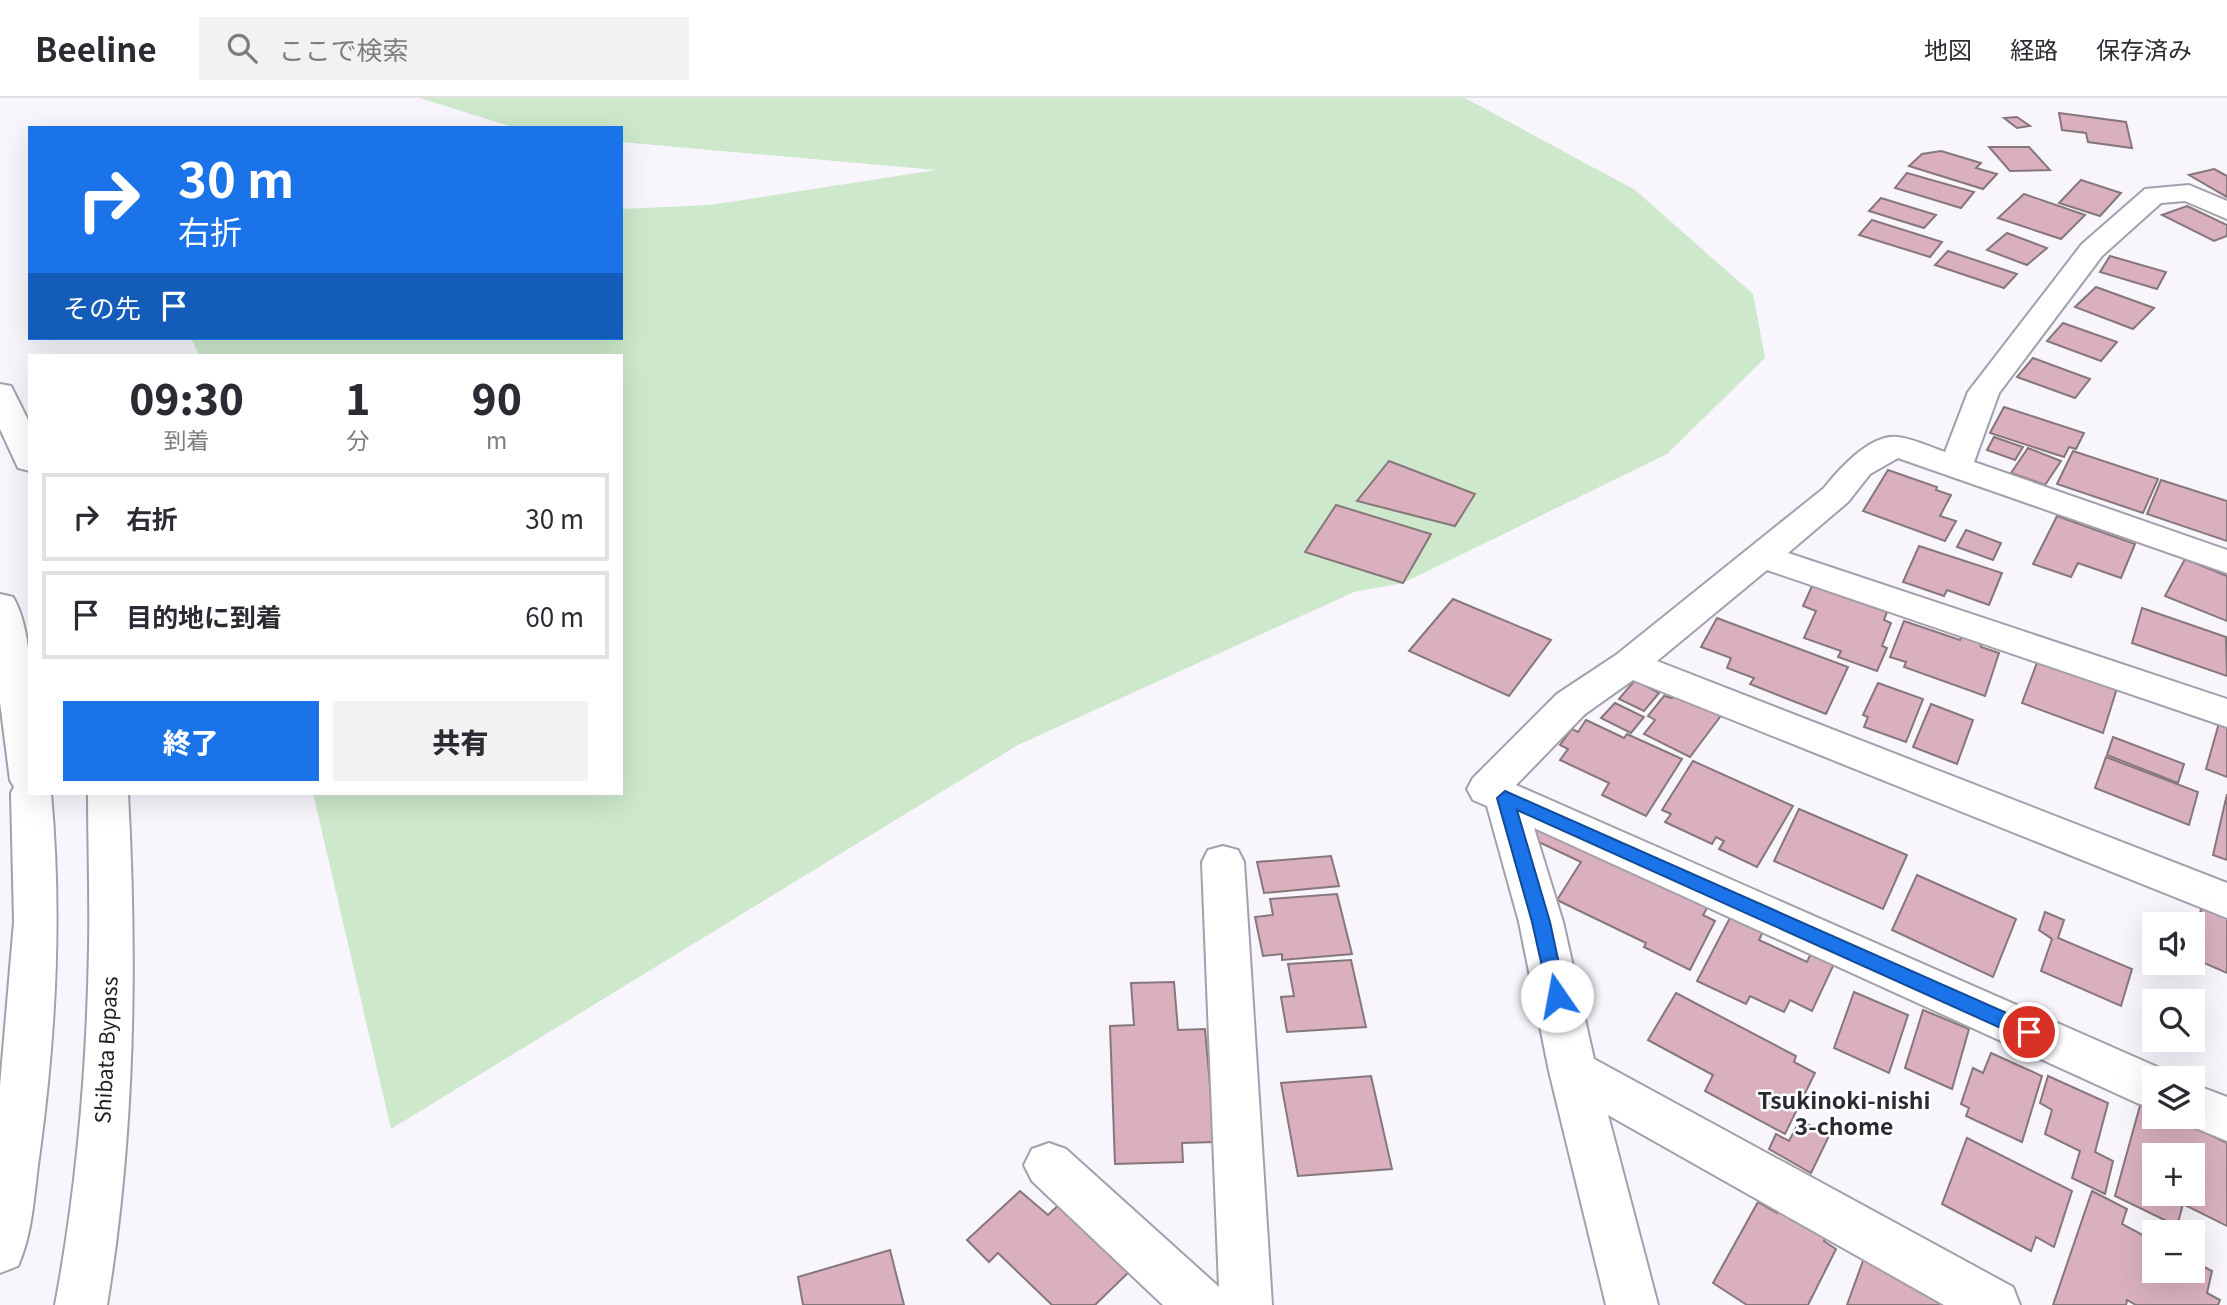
<!DOCTYPE html>
<html lang="ja">
<meta charset="utf-8">
<style>
body{margin:0;font-family:Georgia,"Noto Sans JP",serif;background:#f2f2f3;color:#2b2b33;height:100vh;display:flex;flex-direction:column;font-size:26px;white-space:nowrap}
*{box-sizing:border-box;margin:0}
p{font-size:23px;color:#7c7c81}
.icon{flex:none;width:38px;height:38px;fill:none;stroke:currentColor;stroke-width:2;stroke-linecap:round;stroke-linejoin:round}
.map{position:relative;flex:1;overflow:hidden}
.details{position:absolute;left:28px;top:256px;width:595px;height:441px;display:flex;flex-direction:column;background:#fff;border-radius:0px;box-shadow:0 7px 28px #0002}
.details>*{flex:none}
.hud{position:absolute;left:28px;top:28px;width:595px;height:214px;border-radius:0px;box-shadow:0 7px 28px #0002;background:#1a73e8;color:#fff;overflow:hidden}
.controls{position:absolute;left:2142px;top:814px;display:grid;gap:14px}
.controls a{display:grid;place-items:center;width:63px;height:63px;border-radius:0px;background:#fff;box-shadow:0 7px 28px #0002;font-size:35px}
.pin{position:absolute;display:grid;place-items:center;width:60px;height:60px;color:#fff;margin:-30px;border:4px solid #fff;border-radius:50%;box-shadow:0 2px 7px #0007}
.me{position:absolute;width:77px;margin:-38px;rotate:348deg;stroke-linejoin:round;filter:drop-shadow(0 0 5px #0008)}
.turn{display:flex;align-items:center;gap:24px;height:147px;padding:0 35px;font-size:32px}
.turn .icon{width:91px;height:91px;stroke-width:2.5}
.turn b{display:block;font-size:49px;line-height:60px}
.then{display:flex;align-items:center;height:66px;padding:0 35px;background:#0003;gap:14px;font-size:26px}
.eta{display:flex;justify-content:space-evenly;align-items:center;height:119px;text-align:center}
.eta b{font-size:42px;font-weight:800;line-height:49px}
.action{display:flex;gap:14px;margin-top:auto;padding:14px 35px}
.action a{flex:1;height:80px;border-radius:0px;background:#1a73e8;color:#fff;font-size:28px;font-weight:800;line-height:80px;text-align:center}
.action a+a{background:#f2f2f3;color:#2b2b33}
ul{padding:0;list-style:none}
li{display:flex;align-items:center;gap:21px;height:88px;margin:0 14px 10px;padding:0 21px;border:4px solid #e1e1e2;border-radius:0px}
li div{flex:1}
li b{display:block;font-size:26px}
li em{font-style:normal}
header{display:flex;align-items:center;gap:42px;box-sizing:border-box;height:98px;padding:0 35px;background:#fff;border-bottom:2px solid #e1e1e2}
header strong{font-size:33px}
nav{display:flex;gap:38px;margin-inline-start:auto;font-size:24px}
.search{width:490px;height:63px;background:#f2f2f3;display:flex;align-items:center;gap:18px;box-sizing:border-box;padding:0 24px;border-radius:0px;color:#7c7c81;font-size:26px}
.map>svg:first-child{display:block}
.green{fill:#cde8cb}
.building{fill:#dab0be;stroke:#86777b;stroke-width:2;fill-rule:evenodd}
.lines{fill:none;stroke-linecap:round;stroke-linejoin:round}
.minor-casing{stroke:#a49fac;stroke-width:4}
.highway-casing{stroke:#a49fac;stroke-width:4}
.minor{fill:#fff;fill-rule:evenodd}
.highway{fill:#fff;fill-rule:evenodd}
.route{fill:#1a73e8;stroke:#114b97;stroke-width:2}
.labels{text-anchor:middle;stroke-width:5;stroke-linejoin:round;paint-order:stroke}
.near-street-label{font-size:21px;fill:#201e23;stroke:#fff}
.near-neighbourhood-label{font-size:23px;font-weight:bold;fill:#2e2a34;stroke:#fff}
</style>
<header>
<strong>Beeline</strong>
<div class="search"><svg class="icon" aria-label="search" viewBox="0 0 24 24"><circle cx="10" cy="10" r="6"/><path d="M15 15l6 6"/></svg>ここで検索</div>
<nav><a>地図</a><a>経路</a><a>保存済み</a></nav>
</header>
<div class="map">
<svg width="2227" height="1207" viewBox="0 0 2227 1207">
<rect width="100%" height="100%" fill="#f8f5fd"/>
<polygon class="green" points="420,0 1465,0 1635,92 1753,196 1765,260 1667,356 1403,485 1354,494 1018,647 391,1031 313,695 621,695 621,257 199,257 191,240 621,240 621,111 710,107 936,72 621,44 621,30 516,30"/>
<g class="building">
<polygon points="2059,15 2126,24 2132,50 2088,44 2086,35 2062,32"/>
<polygon points="2017,19 2030,28 2017,30 2004,20"/>
<polygon points="1989,49 2029,49 2050,72 2010,73"/>
<polygon points="1941,53 1981,65 1976,70 1997,76 1983,91 1909,68 1922,56"/>
<polygon points="2214,71 2227,78 2227,99 2189,77"/>
<polygon points="1907,75 1974,94 1961,110 1895,90"/>
<polygon points="2081,82 2121,95 2100,118 2059,105"/>
<polygon points="2024,96 2085,117 2061,141 1998,120"/>
<polygon points="1881,100 1936,117 1924,130 1869,113"/>
<polygon points="2187,108 2227,127 2227,138 2214,143 2162,117"/>
<polygon points="1872,122 1942,144 1930,159 1859,137"/>
<polygon points="2007,135 2047,150 2027,167 1987,152"/>
<polygon points="1948,153 2017,176 2004,190 1935,167"/>
<polygon points="2110,158 2166,174 2157,191 2100,174"/>
<polygon points="2096,189 2154,210 2133,231 2075,209"/>
<polygon points="2063,225 2117,244 2101,263 2047,243"/>
<polygon points="2033,260 2090,281 2075,300 2017,279"/>
<polygon points="2004,309 2084,335 2076,351 2069,349 2064,359 1990,335"/>
<polygon points="1994,339 2023,349 2015,362 1987,352"/>
<polygon points="2028,350 2061,363 2045,387 2011,375"/>
<polygon points="2073,353 2158,381 2143,415 2057,386"/>
<polygon points="1389,363 1475,396 1455,428 1357,403"/>
<polygon points="1888,372 1937,389 1936,392 1951,397 1940,418 1956,423 1945,443 1863,413"/>
<polygon points="2161,382 2227,403 2227,443 2147,416"/>
<polygon points="1336,407 1431,436 1403,485 1305,454"/>
<polygon points="2057,418 2135,446 2121,480 2078,465 2071,479 2033,466"/>
<polygon points="1966,432 2001,445 1993,462 1957,449"/>
<polygon points="1919,448 2002,475 1989,507 1947,492 1944,498 1903,484"/>
<polygon points="2185,461 2227,478 2227,523 2165,498"/>
<polygon points="1812,488 1887,514 1884,522 1891,525 1882,548 1887,550 1877,573 1838,559 1841,553 1804,540 1816,513 1803,508"/>
<polygon points="1453,501 1551,542 1509,598 1409,553"/>
<polygon points="2142,510 2226,539 2227,578 2132,545"/>
<polygon points="1717,520 1848,569 1826,616 1750,586 1754,580 1727,570 1731,560 1701,549"/>
<polygon points="1904,523 1960,542 1962,537 1980,543 1981,549 1999,555 1985,598 1904,569 1906,564 1890,559"/>
<polygon points="2038,562 2117,590 2103,635 2022,605"/>
<polygon points="1635,582 1659,595 1644,613 1619,601"/>
<polygon points="1878,585 1923,601 1906,644 1864,629 1868,619 1863,617"/>
<polygon points="1677,593 1723,615 1690,659 1644,636 1655,622 1648,618 1664,598 1672,600"/>
<polygon points="1615,605 1644,619 1631,635 1601,620"/>
<polygon points="1931,606 1973,622 1957,666 1913,649"/>
<polygon points="1586,622 1624,640 1627,636 1682,661 1646,718 1602,697 1609,685 1560,662 1568,651 1560,647 1572,631 1578,634"/>
<polygon points="2219,625 2227,628 2227,679 2206,671"/>
<polygon points="2113,639 2184,666 2178,685 2107,657"/>
<polygon points="2106,659 2198,694 2189,727 2095,690"/>
<polygon points="1693,663 1793,708 1757,769 1719,751 1724,743 1716,739 1712,746 1665,724 1671,716 1662,712"/>
<polygon points="2227,696 2227,762 2213,757"/>
<polygon points="1799,711 1907,757 1883,811 1774,763"/>
<polygon points="1538,726 1710,805 1703,817 1715,823 1690,872 1644,849 1646,845 1557,802 1581,764 1528,739"/>
<polygon points="1331,758 1339,788 1264,795 1257,764"/>
<polygon points="1917,777 2016,821 1993,879 1892,832"/>
<polygon points="1337,796 1352,856 1282,862 1282,856 1263,858 1255,819 1273,817 1270,801"/>
<polygon points="2202,808 2227,818 2227,875 2193,860 2193,840"/>
<polygon points="2045,814 2064,822 2058,840 2132,871 2121,908 2041,873 2052,841 2039,832"/>
<polygon points="1732,816 1764,831 1759,842 1807,864 1811,855 1834,866 1812,913 1790,902 1784,914 1750,898 1746,906 1697,883"/>
<polygon points="1351,862 1366,929 1287,934 1281,899 1294,898 1288,866"/>
<polygon points="1174,884 1178,932 1205,931 1215,1044 1182,1045 1183,1064 1115,1066 1110,928 1134,927 1131,885"/>
<polygon points="1854,894 1908,917 1889,975 1834,950"/>
<polygon points="1676,895 1796,958 1794,964 1815,975 1785,1036 1705,993 1713,977 1648,942"/>
<polygon points="1923,912 1969,931 1952,991 1905,970"/>
<polygon points="1991,955 2042,978 2022,1044 1966,1018 1969,1010 1961,1006 1973,970 1983,975"/>
<polygon points="1371,978 1392,1071 1298,1078 1281,985"/>
<polygon points="2048,978 2108,1005 2095,1054 2113,1063 2105,1096 2072,1080 2080,1053 2045,1036 2052,1012 2040,1005"/>
<path d="M2141,1004L2154,1011V1018H2171L2227,1045V1128L2183,1106L2177,1128L2115,1098ZM2154,1057H2193V1096H2154Z"/>
<polygon points="1800,1022 1829,1038 1811,1075 1769,1051 1776,1036 1789,1043"/>
<polygon points="1967,1040 2072,1093 2054,1149 2036,1139 2031,1153 1942,1106"/>
<polygon points="1020,1093 1048,1117 1064,1102 1136,1167 1095,1207 1052,1207 998,1155 989,1164 967,1142"/>
<polygon points="2092,1093 2127,1111 2122,1126 2154,1143 2154,1172 2193,1172 2193,1163 2212,1173 2207,1195 2220,1202 2218,1207 2136,1207 2127,1202 2126,1207 2053,1207"/>
<polygon points="1758,1104 1777,1115 1782,1106 1828,1134 1824,1143 1836,1151 1808,1207 1747,1207 1713,1185"/>
<polygon points="890,1152 904,1207 803,1207 798,1179"/>
<polygon points="1864,1160 1953,1207 1847,1207"/>
</g>
<g class="lines">
<defs>
<g id="minor">
<path d="M2189,87L2227,103V121L2185,103L2161,105L2102,158L1999,295L1974,364L2227,452V475L1898,360L1870,376L1848,404L1788,455L2227,601V629L1767,472L1657,563L2227,785V820L1633,582L1585,616L1516,687L2171,975L2173,980H2154V1011L2137,1005L1534,730L1563,824L1594,961L2013,1189L2020,1207H1944L1608,1017L1658,1207H1606L1549,973L1519,824L1487,708L1473,702L1467,691L1473,680L1557,596L1616,557L1824,390C1839,371 1871,335 1898,339C1914,341 1930,349 1945,354L1968,294L2082,146L2145,91Z"/>
<polygon points="1223,748 1238,752 1244,764 1272,1207 1163,1207 1032,1083 1024,1067 1032,1051 1049,1045 1066,1051 1219,1189 1202,764 1208,752"/>
<polygon points="2193,986 2227,999 2227,1043 2176,1022 2174,1018 2193,1018"/>
</g>
<g id="highway">
<polygon points="0,286 11,288 30,326 30,373 18,370 0,331"/>
<path d="M0,496L13,499C39,542 30,644 30,695H51C62,815 56,934 40,1053C34,1091 34,1132 18,1168L0,1175V988L14,824L11,695L14,689L10,682L0,604Z"/>
<path d="M88,695H128C137,865 135,1038 107,1207H55C77,1090 87,969 89,850C90,798 88,746 88,695Z"/>
</g>
</defs>
<use href="#minor" class="minor-casing"/>
<use href="#highway" class="highway-casing"/>
<use href="#minor" class="minor"/>
<use href="#highway" class="highway"/>
</g>
<polygon class="route" points="1505,693 2036,928 2039,934 2036,940 2029,942 2023,940 1517,712 1550,824 1566,898 1563,904 1557,906 1550,904 1532,824 1497,700"/>
<g class="labels">
<g class="near-street-label">
<text transform="translate(107 952) rotate(-87)" y="7">Shibata Bypass</text>
</g>
<g class="near-neighbourhood-label">
<text x="1844" y="1011">Tsukinoki-nishi<tspan x="1844" dy="26">3-chome</tspan></text>
</g>
</g>
</svg>
<div class="controls">
<a><svg class="icon" aria-label="sound" viewBox="0 0 24 24"><path d="M4 9h4l5-4v14l-5-4H4zM17 9q2 3 0 6"/></svg></a>
<a><svg class="icon" aria-label="search" viewBox="0 0 24 24"><circle cx="10" cy="10" r="6"/><path d="M15 15l6 6"/></svg></a>
<a><svg class="icon" aria-label="layers" viewBox="0 0 24 24"><path d="M12 4l9 5-9 5-9-5zM3 14l9 5 9-5"/></svg></a>
<a>+</a>
<a>−</a>
</div>
<div class="pin" style="left:2029px;top:934px;background:#d93025"><svg class="icon" aria-label="arrive" viewBox="0 0 24 24"><path d="M6 21V4h12l-3 4 3 4H6"/></svg></div>
<svg class="me" style="left:1557px;top:898px" viewBox="-20 -20 40 40"><circle r="19" fill="#fff"/><path d="M0-13L10 11 0 6-10 11z" fill="#1a73e8"/></svg>
<div class="hud">
<div class="turn"><svg class="icon" aria-label="right" viewBox="0 0 24 24"><path d="M7 20v-9h11M14 6l5 5-5 5"/></svg><div><b>30 m</b>右折</div></div>
<div class="then">その先<svg class="icon" aria-label="arrive" viewBox="0 0 24 24"><path d="M6 21V4h12l-3 4 3 4H6"/></svg></div>
</div>
<section class="details">
<div class="eta">
<div><b>09:30</b><p>到着</p></div>
<div><b>1</b><p>分</p></div>
<div><b>90</b><p>m</p></div>
</div>
<ul>
<li><svg class="icon" aria-label="right" viewBox="0 0 24 24"><path d="M7 20v-9h11M14 6l5 5-5 5"/></svg><div><b>右折</b></div><em>30 m</em></li>
<li><svg class="icon" aria-label="arrive" viewBox="0 0 24 24"><path d="M6 21V4h12l-3 4 3 4H6"/></svg><div><b>目的地に到着</b></div><em>60 m</em></li>
</ul>
<div class="action"><a>終了</a><a>共有</a></div>
</section>
</div>
